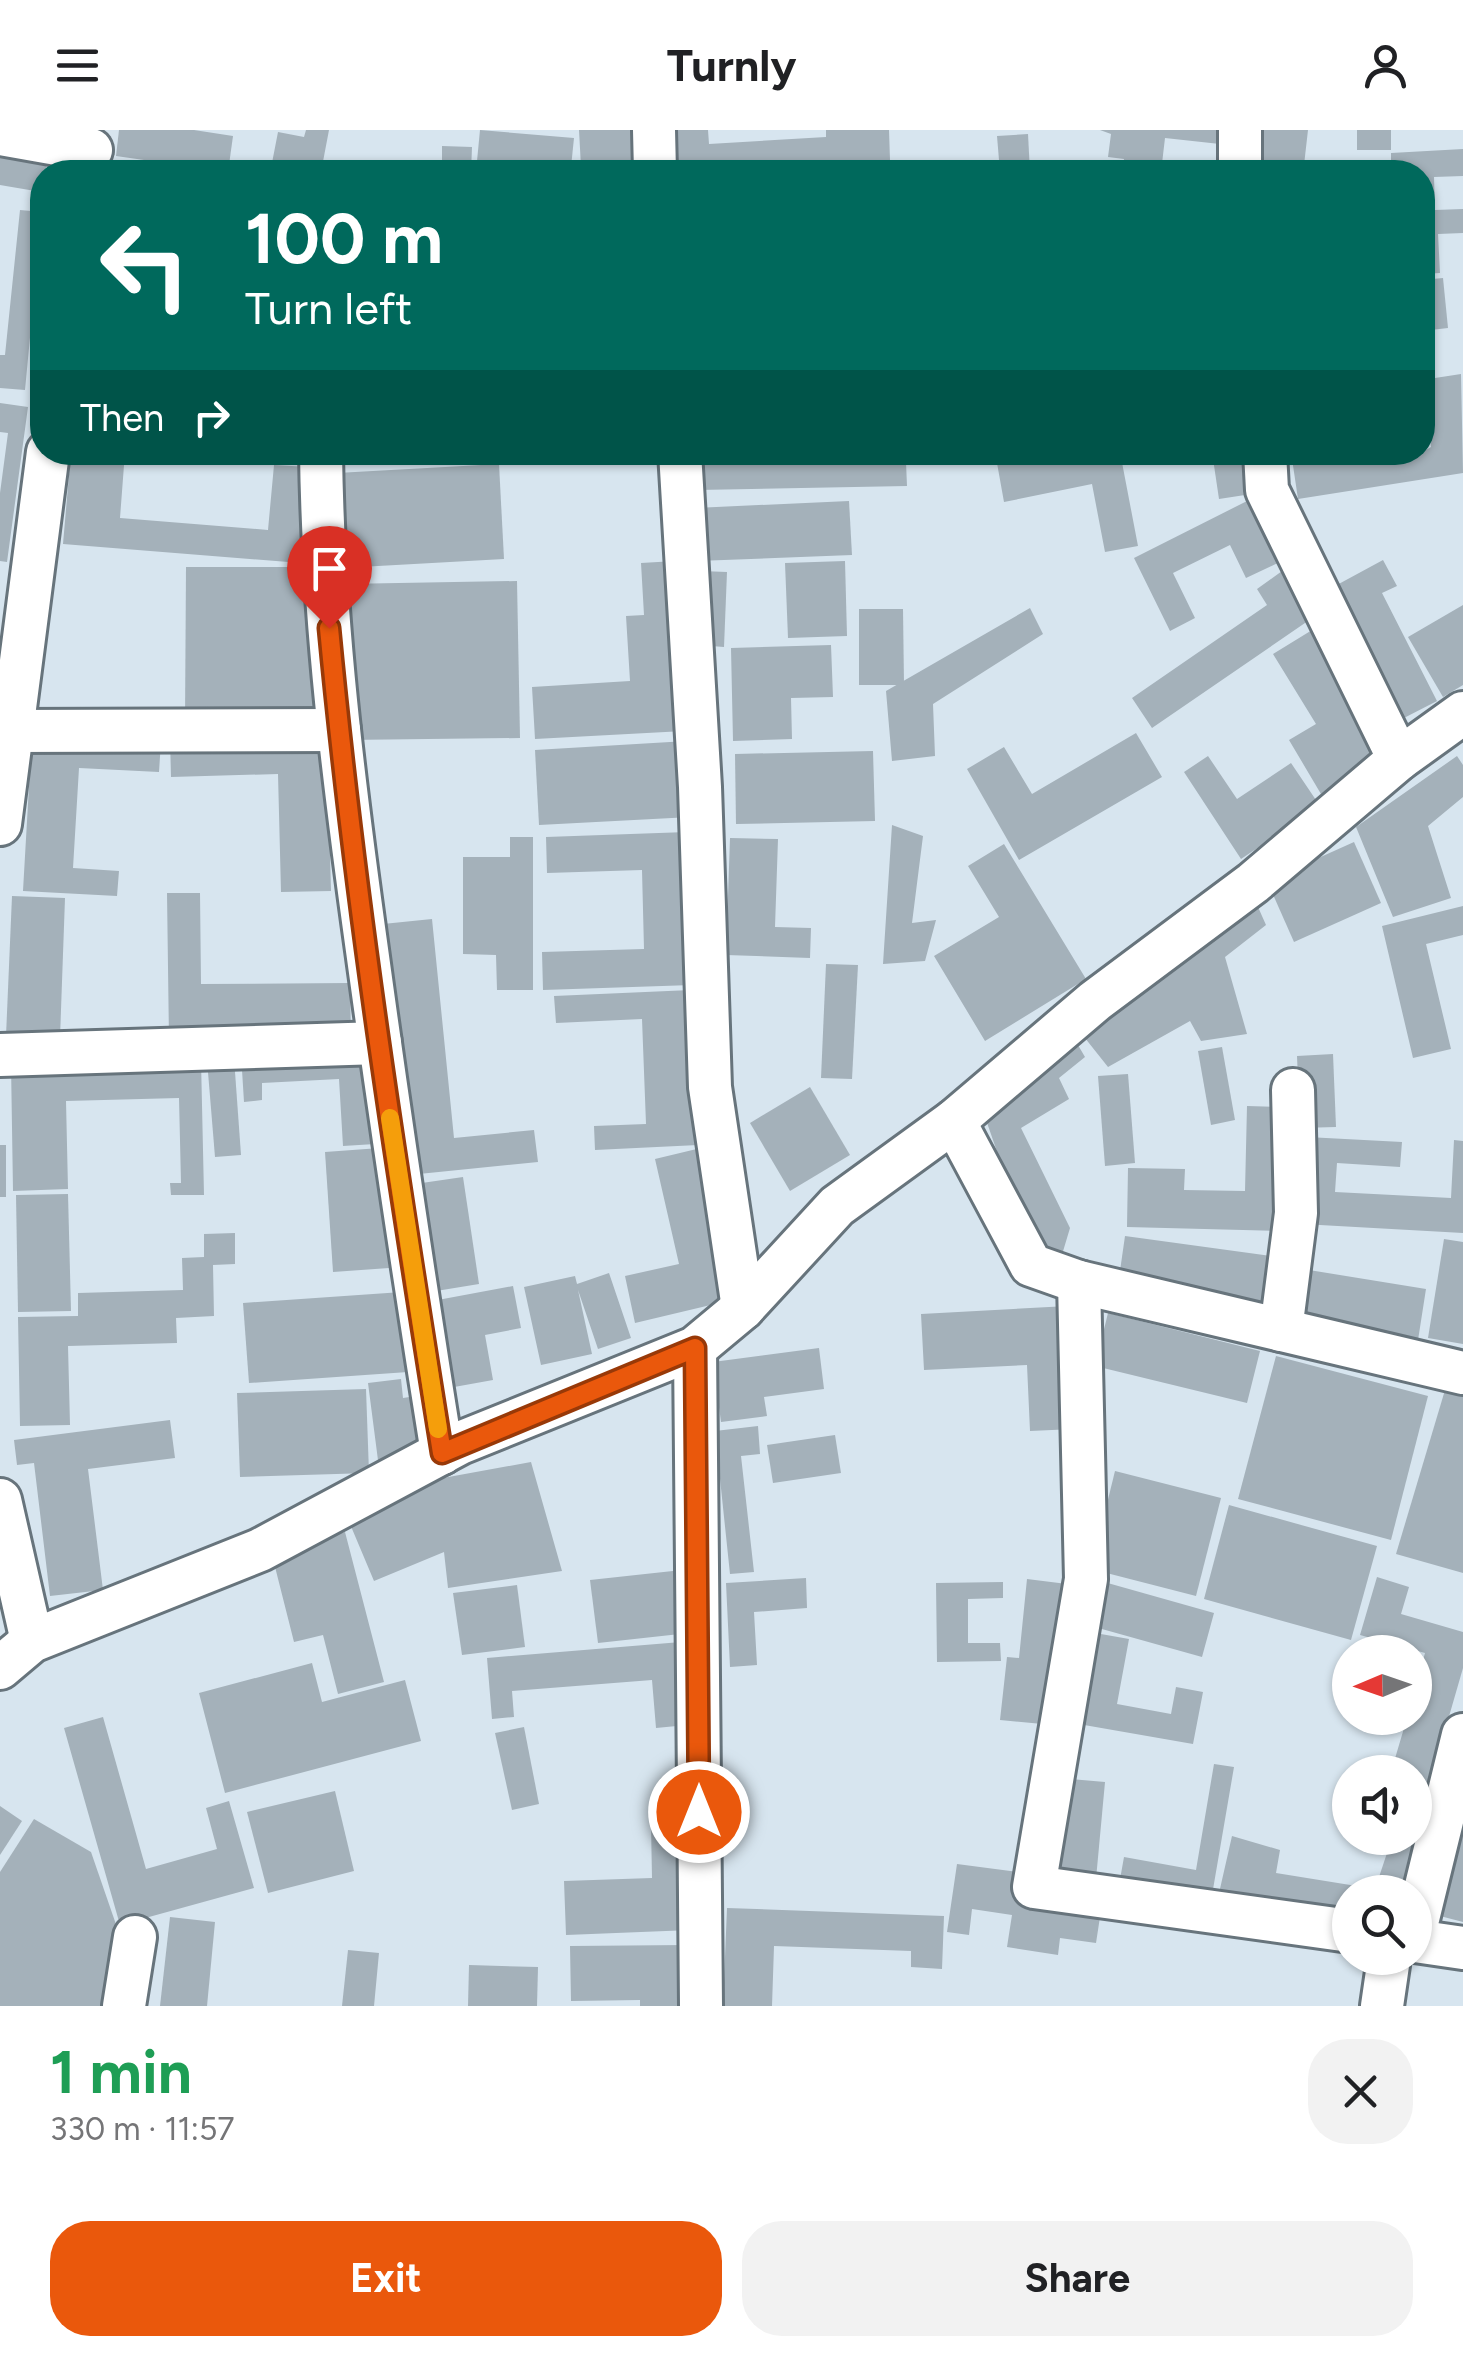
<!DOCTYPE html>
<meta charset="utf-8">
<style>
body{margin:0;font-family:Figtree,sans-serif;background:#f2f2f2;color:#202124;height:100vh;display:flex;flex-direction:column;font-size:38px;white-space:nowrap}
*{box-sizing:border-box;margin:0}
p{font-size:32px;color:#757577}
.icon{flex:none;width:55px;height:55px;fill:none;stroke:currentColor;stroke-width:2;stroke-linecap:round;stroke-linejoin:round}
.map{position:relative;height:1876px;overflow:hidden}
.drawer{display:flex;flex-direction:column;background:#fff;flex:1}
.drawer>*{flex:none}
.top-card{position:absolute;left:30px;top:30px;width:1405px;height:305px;border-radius:40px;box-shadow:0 2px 8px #0004;background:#00695c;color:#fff;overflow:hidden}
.needle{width:65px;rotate:268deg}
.tools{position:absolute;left:1332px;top:1505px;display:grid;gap:20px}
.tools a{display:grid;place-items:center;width:100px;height:100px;border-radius:50%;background:#fff;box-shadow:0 2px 8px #0004;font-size:50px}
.pin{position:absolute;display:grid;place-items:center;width:85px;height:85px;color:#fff;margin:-102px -42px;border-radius:50% 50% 50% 0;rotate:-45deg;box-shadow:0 0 10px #0007}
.pin .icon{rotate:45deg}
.me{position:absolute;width:110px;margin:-55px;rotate:0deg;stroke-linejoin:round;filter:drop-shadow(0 0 8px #0008)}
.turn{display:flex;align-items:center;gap:35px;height:210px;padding:0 50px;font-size:45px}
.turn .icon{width:130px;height:130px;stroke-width:2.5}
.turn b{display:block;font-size:70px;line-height:85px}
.then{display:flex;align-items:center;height:95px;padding:0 50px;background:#0003;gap:20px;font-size:38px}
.round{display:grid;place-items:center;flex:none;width:105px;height:105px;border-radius:40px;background:#f2f2f2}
.summary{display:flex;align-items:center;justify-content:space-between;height:170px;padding:0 50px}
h1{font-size:60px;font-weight:700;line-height:75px;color:#1e9e55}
.button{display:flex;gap:20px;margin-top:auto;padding:20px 50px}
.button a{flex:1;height:115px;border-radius:40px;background:#ea580c;color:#fff;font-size:40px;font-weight:700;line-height:115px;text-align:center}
.button a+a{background:#f2f2f2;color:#202124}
header{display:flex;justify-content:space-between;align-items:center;height:130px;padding:0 50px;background:#fff;font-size:45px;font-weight:700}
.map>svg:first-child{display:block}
.building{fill:#a4b1ba}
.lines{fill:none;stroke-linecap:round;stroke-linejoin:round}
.minor-casing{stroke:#67747c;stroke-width:48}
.minor{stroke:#fff;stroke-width:42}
.route-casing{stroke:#983908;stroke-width:25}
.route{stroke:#ea580c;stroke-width:18}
.slow{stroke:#f59e0b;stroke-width:18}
</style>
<header><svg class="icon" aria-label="menu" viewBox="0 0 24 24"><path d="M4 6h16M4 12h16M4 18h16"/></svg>Turnly<svg class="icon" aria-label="person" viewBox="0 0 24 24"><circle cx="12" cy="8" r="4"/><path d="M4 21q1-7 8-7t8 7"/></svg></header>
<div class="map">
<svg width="1463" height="1876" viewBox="0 0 1463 1876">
<rect width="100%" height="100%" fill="#d7e5ef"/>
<g class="building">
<polygon points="119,0 194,0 233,6 228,42 116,26"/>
<polygon points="306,0 329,0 321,42 271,38 278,2 304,7"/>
<polygon points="480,0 574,8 571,37 477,31"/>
<polygon points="579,0 635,0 637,42 611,42 611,36 581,37"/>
<polygon points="664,0 708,0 709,14 826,7 826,0 889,0 890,30 667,42"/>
<polygon points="1100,0 1230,0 1229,15 1165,8 1161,42 1122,42 1124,29 1108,27 1111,4"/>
<polygon points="1250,0 1308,0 1304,35 1318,36 1317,42 1260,42 1263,15 1249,14"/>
<rect x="1357" y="0" width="34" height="20"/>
<polygon points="1028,4 1030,42 1000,42 997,6"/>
<polygon points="442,16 472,17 471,42 442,42"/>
<polygon points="1463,19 1463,46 1434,47 1435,80 1463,79 1463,103 1438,104 1440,143 1422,144 1422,42 1322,42 1322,33 1391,30 1391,23"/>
<polygon points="0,24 47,33 41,62 0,55"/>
<polygon points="906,33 907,42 813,42 813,40"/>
<polygon points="20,80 42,82 25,260 0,258 0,225 5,225"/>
<polygon points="1443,148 1448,198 1422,201 1422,150"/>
<polygon points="1461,244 1463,343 1298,369 1291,322 1350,322 1351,329 1422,322 1431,317 1422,250"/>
<polygon points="0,273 28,277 7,432 0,431 0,363 8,303 0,302"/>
<polygon points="71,322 125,322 120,388 268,400 274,335 309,337 301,433 63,414"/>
<polygon points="335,322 372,322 372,324 335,331"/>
<polygon points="694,322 736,322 738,335 906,332 907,356 698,360"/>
<polygon points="995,322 1120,322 1138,416 1105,422 1092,354 1004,372"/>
<polygon points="1212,322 1252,322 1258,363 1219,369"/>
<polygon points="499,334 504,429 342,438 337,343"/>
<polygon points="1251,369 1282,431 1246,448 1230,415 1173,443 1195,488 1170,501 1134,428"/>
<polygon points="849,371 852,425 697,431 695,378"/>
<polygon points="1383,430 1397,456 1382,463 1437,571 1402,589 1335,456"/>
<polygon points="675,431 684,601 535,609 532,557 630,551 626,486 644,485 641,433"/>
<polygon points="845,431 847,506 788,508 785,433"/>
<polygon points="1289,436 1321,482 1152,598 1132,568 1267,475 1257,459"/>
<polygon points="186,437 321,437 321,591 185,591"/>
<polygon points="701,441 727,442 724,517 698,515"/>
<polygon points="517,451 520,608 346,610 343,454"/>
<polygon points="1463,475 1463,555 1443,567 1408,507"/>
<polygon points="1030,478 1043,504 933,574 935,626 892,631 886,561"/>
<polygon points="859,479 903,479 904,555 859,555"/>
<polygon points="1317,497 1392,621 1321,664 1289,610 1316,594 1273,524"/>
<polygon points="831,515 833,567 791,568 792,609 733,611 731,518"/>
<polygon points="1136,603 1162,647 1019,730 967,639 1004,617 1032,664"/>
<polygon points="32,604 161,611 159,642 79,638 73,738 119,741 117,766 23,761"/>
<polygon points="327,605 331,761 281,762 278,644 171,647 170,608"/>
<polygon points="687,611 691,687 539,695 535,620"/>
<polygon points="873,621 875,691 736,694 735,624"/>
<polygon points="1208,626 1237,669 1291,633 1320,676 1241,729 1184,642"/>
<polygon points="1457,626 1463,635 1463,667 1428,696 1451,768 1393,787 1356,697"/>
<polygon points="892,695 923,706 912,793 936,790 925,831 883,834"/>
<polygon points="687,702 692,855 543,860 542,822 644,819 642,740 547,743 546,707"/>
<polygon points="510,707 533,707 533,860 497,860 496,825 463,824 463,727 510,727"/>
<polygon points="730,708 778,709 775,797 811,798 810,828 726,825"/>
<polygon points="1354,712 1381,773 1294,812 1267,751"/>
<polygon points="1004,714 1086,849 985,911 934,826 999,787 968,736"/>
<polygon points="167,763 200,763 201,854 350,853 351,908 169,910"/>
<polygon points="12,766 65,768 60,908 6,906"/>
<polygon points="1254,768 1266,795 1225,827 1247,904 1201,911 1190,891 1108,937 1081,903"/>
<polygon points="1463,776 1463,805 1426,814 1451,919 1413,928 1382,796"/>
<polygon points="432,789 454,1008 534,1000 538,1032 409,1045 383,794"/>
<polygon points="826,834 858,835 852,949 821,948"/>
<polygon points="691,860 698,1015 595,1020 594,996 646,994 642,889 556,893 554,866"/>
<polygon points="1075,910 1085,927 1059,948 1069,969 1021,998 1070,1098 1061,1128 1027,1108 985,987"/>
<polygon points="370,917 375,1014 343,1016 339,949 262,953 262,970 244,972 241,924"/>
<polygon points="1222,917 1235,990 1211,995 1198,921"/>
<polygon points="1333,924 1336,997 1300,998 1297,926"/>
<polygon points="234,928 241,1025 215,1027 207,930"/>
<polygon points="201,930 204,1065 171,1065 170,1053 181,1053 179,968 66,971 68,1059 13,1061 11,934"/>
<polygon points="1128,944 1135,1033 1105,1036 1098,946"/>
<polygon points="810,957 850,1025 790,1061 750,993"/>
<polygon points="1247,976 1284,977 1281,1101 1127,1097 1128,1038 1185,1039 1184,1060 1245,1061"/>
<polygon points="1307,1007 1402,1012 1400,1037 1337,1033 1335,1062 1451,1068 1454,1010 1463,1011 1463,1103 1302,1094"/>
<rect x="0" y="1015" width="6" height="52"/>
<polygon points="705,1017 740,1168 635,1193 625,1146 679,1134 655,1029"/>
<polygon points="380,1018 389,1138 333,1142 325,1022"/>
<polygon points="463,1047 479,1154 430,1162 415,1054"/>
<polygon points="68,1064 71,1181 18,1182 16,1065"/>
<polygon points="235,1103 235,1134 213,1135 214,1186 176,1188 177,1213 68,1216 70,1295 20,1296 18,1187 78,1186 78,1163 183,1160 182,1128 204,1127 204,1104"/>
<polygon points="1125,1106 1271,1126 1264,1176 1118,1155"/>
<polygon points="1444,1109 1463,1112 1463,1214 1428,1208"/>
<polygon points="1309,1140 1426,1159 1418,1210 1301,1191"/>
<polygon points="609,1143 631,1208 598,1219 578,1160 592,1224 541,1235 524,1157 575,1146 577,1154"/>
<polygon points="513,1156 521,1198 485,1205 493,1250 443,1259 427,1172"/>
<polygon points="402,1162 408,1242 249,1253 243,1173"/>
<polygon points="1068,1176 1074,1299 1030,1301 1027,1235 924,1240 921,1184"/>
<polygon points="1108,1183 1260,1221 1247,1273 1095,1236"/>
<polygon points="819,1218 824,1259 764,1267 767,1286 721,1292 713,1232"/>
<polygon points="1276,1226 1428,1266 1391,1410 1238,1369"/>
<polygon points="401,1249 403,1268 416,1266 435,1306 379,1338 368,1253"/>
<polygon points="366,1259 369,1343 240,1347 237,1263"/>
<polygon points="1445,1260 1463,1266 1463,1443 1396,1424"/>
<polygon points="170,1290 175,1328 88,1339 103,1460 50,1466 34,1333 17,1335 14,1310"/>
<polygon points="758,1296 760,1324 741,1326 754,1442 730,1444 715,1301"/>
<polygon points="835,1305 841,1343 773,1353 767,1315"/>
<polygon points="531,1332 562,1441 448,1458 444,1422 374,1451 350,1394 443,1348"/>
<polygon points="1115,1341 1221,1368 1196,1466 1091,1439"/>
<polygon points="1229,1375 1377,1416 1351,1510 1204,1469"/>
<polygon points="345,1402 384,1552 338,1564 323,1505 294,1512 271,1421"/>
<polygon points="682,1440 689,1503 598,1513 590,1450"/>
<polygon points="1377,1447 1409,1457 1401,1484 1463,1502 1463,1538 1426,1666 1415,1663 1415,1642 1391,1642 1407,1588 1415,1588 1415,1559 1425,1523 1360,1505"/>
<polygon points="806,1448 807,1478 754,1482 757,1535 730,1537 726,1453"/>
<polygon points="1027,1449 1067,1454 1053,1595 1000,1590 1007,1527 1019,1528"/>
<polygon points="1097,1450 1214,1483 1202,1527 1084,1494"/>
<polygon points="1003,1452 1003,1468 968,1469 968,1513 1000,1513 1001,1531 937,1532 936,1453"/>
<polygon points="517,1455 525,1517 462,1525 453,1463"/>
<polygon points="1084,1501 1129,1509 1117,1574 1171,1584 1176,1557 1203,1562 1193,1614 1067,1592"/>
<polygon points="681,1512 687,1595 656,1598 652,1550 512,1561 514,1587 492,1589 487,1528"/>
<polygon points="312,1533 322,1572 405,1550 421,1611 225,1663 199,1563"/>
<polygon points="103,1587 146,1739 217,1719 206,1678 229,1671 254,1758 120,1795 64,1598"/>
<polygon points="524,1597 539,1674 512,1680 495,1603"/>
<polygon points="1214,1634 1234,1637 1211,1771 1119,1755 1124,1727 1196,1740"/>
<polygon points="1059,1648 1105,1652 1096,1749 1050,1745"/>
<polygon points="335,1661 354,1741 268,1763 247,1682"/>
<polygon points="1415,1673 1436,1681 1411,1762 1350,1762 1350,1790 1217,1772 1232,1706 1280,1720 1276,1743 1375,1759 1392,1708 1415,1708"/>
<polygon points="0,1676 22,1691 0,1725"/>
<polygon points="34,1689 91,1722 120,1806 103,1876 0,1876 0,1742"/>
<polygon points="687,1694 691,1800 566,1805 564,1751 652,1748 651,1695"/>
<polygon points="1463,1694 1463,1792 1440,1786"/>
<polygon points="957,1734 1026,1743 1102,1774 1096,1813 1060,1808 1058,1825 1007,1817 1012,1785 972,1779 969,1805 947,1802"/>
<polygon points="727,1778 944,1786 942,1839 911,1837 911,1821 774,1816 772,1876 723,1876"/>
<polygon points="170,1787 215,1792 207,1876 160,1876"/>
<polygon points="686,1815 687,1876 640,1876 640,1870 571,1871 570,1816"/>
<polygon points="348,1820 379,1823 374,1876 342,1876"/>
<polygon points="469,1835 538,1837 537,1876 468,1876"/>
</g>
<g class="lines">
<defs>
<g id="minor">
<polyline points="654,0 655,42"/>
<polyline points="0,4 91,20"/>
<polyline points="1240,42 1240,0"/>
<path d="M321,322C323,490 344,655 367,820C390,988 415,1155 442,1323"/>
<polyline points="680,322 700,657 710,957 743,1178"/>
<polyline points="1265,322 1267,360 1399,629"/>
<polyline points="10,601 339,600"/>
<polyline points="0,694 48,322"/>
<polyline points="0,925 380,913"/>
<polyline points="954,991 1031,1135 1079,1152 1463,1243"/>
<polyline points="1079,1152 1086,1449 1034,1757 1350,1801"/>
<polyline points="1281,1200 1296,1083 1293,960"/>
<polyline points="695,1218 701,1876"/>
<polyline points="0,1370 32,1511"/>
<polyline points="0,1538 32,1511 260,1420 460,1313 695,1218 743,1178 837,1076 954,991 1095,871 1253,753 1399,629 1463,583"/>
<polyline points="1415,1801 1463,1605"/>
<polyline points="1415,1811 1463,1818"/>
<polyline points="124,1876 135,1807"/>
<polyline points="1382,1876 1389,1828"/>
</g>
</defs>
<use href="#minor" class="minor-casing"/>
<use href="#minor" class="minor"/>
</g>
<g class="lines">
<defs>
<path id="route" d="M329,498C355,774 398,1049 442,1323L695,1218L699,1682"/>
</defs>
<use href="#route" class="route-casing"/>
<use href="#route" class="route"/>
<polyline class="slow" points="390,988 438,1299"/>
</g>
</svg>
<div class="tools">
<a><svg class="needle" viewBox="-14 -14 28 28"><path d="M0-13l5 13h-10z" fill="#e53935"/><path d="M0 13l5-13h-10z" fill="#757577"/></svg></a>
<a><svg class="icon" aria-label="sound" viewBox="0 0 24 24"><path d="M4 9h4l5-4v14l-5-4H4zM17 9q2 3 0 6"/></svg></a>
<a><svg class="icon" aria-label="search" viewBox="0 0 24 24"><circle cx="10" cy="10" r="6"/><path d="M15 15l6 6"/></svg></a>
</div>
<div class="pin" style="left:329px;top:498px;background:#d93025"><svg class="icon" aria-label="arrive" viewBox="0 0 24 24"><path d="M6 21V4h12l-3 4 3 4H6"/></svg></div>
<svg class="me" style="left:699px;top:1682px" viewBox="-20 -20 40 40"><circle r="17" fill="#ea580c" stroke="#fff" stroke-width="3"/><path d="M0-11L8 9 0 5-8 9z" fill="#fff"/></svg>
<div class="top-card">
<div class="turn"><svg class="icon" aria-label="left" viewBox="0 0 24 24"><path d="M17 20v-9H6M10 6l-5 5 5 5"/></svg><div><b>100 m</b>Turn left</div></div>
<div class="then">Then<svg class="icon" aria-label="right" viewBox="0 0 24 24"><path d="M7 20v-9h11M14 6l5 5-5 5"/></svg></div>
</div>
</div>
<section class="drawer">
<div class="summary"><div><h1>1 min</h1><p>330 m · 11:57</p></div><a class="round"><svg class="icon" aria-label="close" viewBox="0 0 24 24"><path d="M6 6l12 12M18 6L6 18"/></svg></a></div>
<div class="button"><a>Exit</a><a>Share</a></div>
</section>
